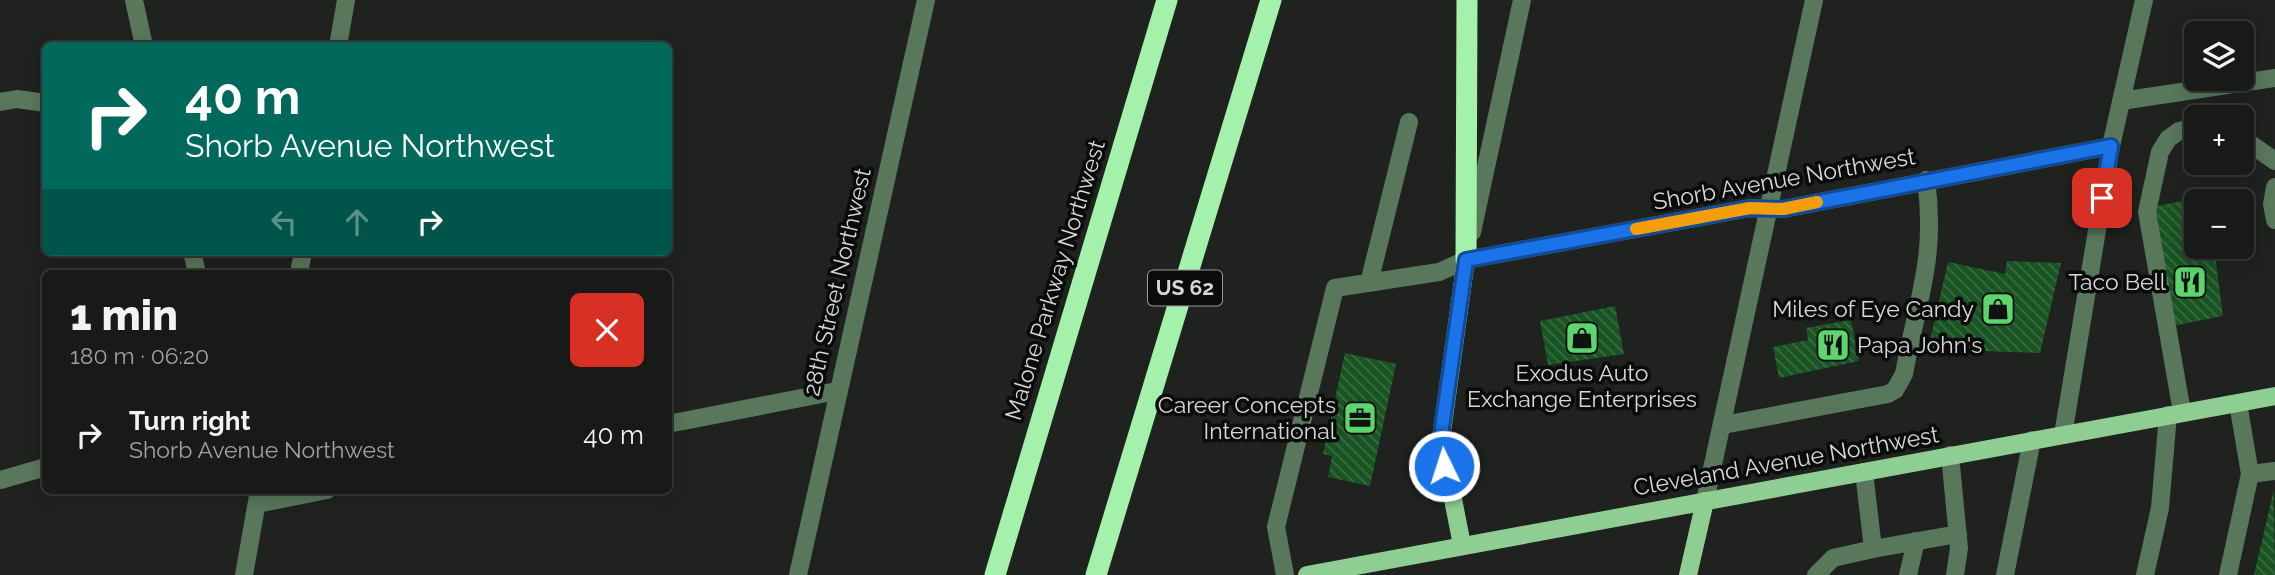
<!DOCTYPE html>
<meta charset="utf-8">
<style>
body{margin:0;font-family:Raleway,sans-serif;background:#202320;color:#f1f3f6;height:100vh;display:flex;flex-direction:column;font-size:26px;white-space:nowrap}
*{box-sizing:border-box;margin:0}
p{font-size:23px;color:#9ea1a1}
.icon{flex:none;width:38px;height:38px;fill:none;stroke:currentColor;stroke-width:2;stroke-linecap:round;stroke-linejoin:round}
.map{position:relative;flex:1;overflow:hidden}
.drawer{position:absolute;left:42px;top:270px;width:630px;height:224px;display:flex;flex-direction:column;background:#171a17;border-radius:10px;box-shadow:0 4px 18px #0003,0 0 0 2px #363836}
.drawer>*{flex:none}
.hud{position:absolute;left:42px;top:42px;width:630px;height:214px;border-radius:10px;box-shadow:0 4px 18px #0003,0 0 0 2px #363836;background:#00695c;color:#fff;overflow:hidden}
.tools{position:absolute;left:2184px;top:21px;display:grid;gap:14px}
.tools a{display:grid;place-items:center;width:70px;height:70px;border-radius:10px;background:#171a17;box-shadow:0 4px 18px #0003,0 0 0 2px #363836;font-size:35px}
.pin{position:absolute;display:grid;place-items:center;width:60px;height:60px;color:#fff;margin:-30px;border-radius:14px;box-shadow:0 4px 10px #0006}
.me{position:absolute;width:77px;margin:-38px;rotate:356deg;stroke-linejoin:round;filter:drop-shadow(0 0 5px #0008)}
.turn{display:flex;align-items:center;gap:24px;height:147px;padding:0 28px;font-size:32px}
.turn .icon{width:91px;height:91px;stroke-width:2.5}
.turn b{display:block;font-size:49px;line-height:60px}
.lanes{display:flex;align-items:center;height:66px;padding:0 28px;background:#0003;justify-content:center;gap:35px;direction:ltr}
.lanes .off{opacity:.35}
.round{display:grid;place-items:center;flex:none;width:74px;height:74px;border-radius:10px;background:#202320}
.summary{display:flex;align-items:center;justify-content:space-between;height:119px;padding:0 28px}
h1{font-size:42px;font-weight:800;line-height:52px}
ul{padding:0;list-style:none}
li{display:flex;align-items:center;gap:21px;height:91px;padding:0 28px}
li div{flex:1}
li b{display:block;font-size:26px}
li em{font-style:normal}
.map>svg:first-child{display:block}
.building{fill:url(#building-back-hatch)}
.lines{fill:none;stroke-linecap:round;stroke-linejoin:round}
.minor{stroke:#59775b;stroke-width:18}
.major{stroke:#8ece93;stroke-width:18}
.highway{stroke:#a3f1aa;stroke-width:21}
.route-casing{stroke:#114b97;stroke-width:18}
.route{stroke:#1a73e8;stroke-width:12}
.slow{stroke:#f59e0b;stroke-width:12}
.labels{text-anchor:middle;stroke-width:7;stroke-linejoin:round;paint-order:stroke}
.shield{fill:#0a0b0a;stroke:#999a99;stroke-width:2}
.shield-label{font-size:21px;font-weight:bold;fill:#d6d8d6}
.street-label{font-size:23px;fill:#d6d8d6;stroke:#0a0b0a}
.poi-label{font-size:23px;fill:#d6d8d6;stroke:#0a0b0a;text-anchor:end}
</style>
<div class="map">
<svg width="2275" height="575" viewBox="0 0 2275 575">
<defs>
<pattern id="building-back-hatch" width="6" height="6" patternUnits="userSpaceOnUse" patternTransform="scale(1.75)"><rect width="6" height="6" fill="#195423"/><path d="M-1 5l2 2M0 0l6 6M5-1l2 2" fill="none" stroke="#3a6c42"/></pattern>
</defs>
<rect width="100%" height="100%" fill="#1f221f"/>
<g class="building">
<polygon points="2208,196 2208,201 2196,201 2196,247 2214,247 2223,316 2167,327 2152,207"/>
<polygon points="2007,261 2061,263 2040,353 1928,349 1948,262 2005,274"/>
<polygon points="1615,306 1624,354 1548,365 1540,321"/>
<polygon points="1851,320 1859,361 1779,378 1773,347 1808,340 1806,328"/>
<polygon points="1345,353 1396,364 1370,486 1328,477 1332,456 1323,454"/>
<polygon points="2274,489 2275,575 2254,575"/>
</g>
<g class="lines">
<g class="minor">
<polyline points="134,0 144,46"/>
<polyline points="338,46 346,0"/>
<polyline points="2121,101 2275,78"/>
<polyline points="0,102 17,99 46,103"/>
<polyline points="2242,138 2275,161"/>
<polyline points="2275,187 2272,204 2275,220"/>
<polyline points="1472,232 1522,0"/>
<polyline points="192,252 197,273"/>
<polyline points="299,273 303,252"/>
<polyline points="1369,283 1409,122"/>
<polyline points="2238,403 2250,474 2275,471"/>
<polyline points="2182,412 2147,212 2160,152 2168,139 2179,131 2196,127"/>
<polyline points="668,424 837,391"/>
<path d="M1723,425L1888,394L1895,390L1904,374C1917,301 1937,257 1926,180"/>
<polyline points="2063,435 2111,146 2144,0"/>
<polyline points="1950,455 1959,548 1955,575"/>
<polyline points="0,480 46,467"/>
<polyline points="1705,501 1814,0"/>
<polyline points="257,504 327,490"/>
<polyline points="1873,549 1958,534"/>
<polyline points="244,575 259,490"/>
<polyline points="798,575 926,0"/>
<polyline points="1285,575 1276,527 1335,288 1439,272 1466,260 1750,208 1783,209 2111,146"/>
<polyline points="1816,575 1833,558 1873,549 1864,472"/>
<polyline points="1908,575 1916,541"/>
<polyline points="2005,575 2032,440"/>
<polyline points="2145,575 2160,508 2168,415"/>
<polyline points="2228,575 2250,474"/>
</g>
<g class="major">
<polyline points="1462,545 1441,438 1466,260"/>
<polyline points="1307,575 2275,396"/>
<polyline points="1688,575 1705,501"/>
</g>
<g class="highway">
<polyline points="1466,260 1467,0"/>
<polyline points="995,575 1167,0"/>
<polyline points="1096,575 1271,0"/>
</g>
</g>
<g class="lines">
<defs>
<polyline id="route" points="1444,466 1442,428 1466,260 1750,208 1783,209 2111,146 2102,198"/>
</defs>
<use href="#route" class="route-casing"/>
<use href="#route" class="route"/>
<polyline class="slow" points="1636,229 1750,208 1783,209 1817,202"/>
</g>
<defs>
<symbol id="restaurant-square" viewBox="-11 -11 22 22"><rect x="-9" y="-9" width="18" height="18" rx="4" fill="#5cd56d" stroke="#0a0b0a"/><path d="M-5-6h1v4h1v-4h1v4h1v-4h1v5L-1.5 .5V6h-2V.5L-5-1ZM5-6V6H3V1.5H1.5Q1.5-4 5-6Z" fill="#111"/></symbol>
<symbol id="shop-square" viewBox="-11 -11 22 22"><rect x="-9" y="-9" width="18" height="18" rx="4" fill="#5cd56d" stroke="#0a0b0a"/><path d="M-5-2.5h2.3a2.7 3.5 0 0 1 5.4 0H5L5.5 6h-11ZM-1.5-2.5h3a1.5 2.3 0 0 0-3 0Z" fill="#111"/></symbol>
<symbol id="office-square" viewBox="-11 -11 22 22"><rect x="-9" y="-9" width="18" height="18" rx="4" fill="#5cd56d" stroke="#0a0b0a"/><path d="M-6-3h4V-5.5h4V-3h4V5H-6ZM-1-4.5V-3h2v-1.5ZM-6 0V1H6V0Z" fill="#111"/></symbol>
</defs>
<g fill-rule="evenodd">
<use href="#restaurant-square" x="2171" y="263" width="38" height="38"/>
<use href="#shop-square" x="1979" y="290" width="38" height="38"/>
<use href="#shop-square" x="1563" y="319" width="38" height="38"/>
<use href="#restaurant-square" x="1814" y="326" width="38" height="38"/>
<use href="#office-square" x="1341" y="399" width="38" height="38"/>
</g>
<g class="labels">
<rect class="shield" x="1148" y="270.5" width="74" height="35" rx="5"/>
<g class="shield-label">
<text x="1185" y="295">US 62</text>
</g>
<g class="street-label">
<text transform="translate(1784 179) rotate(-10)" y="8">Shorb Avenue Northwest</text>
<text transform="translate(1055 280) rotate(-73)" y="8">Malone Parkway Northwest</text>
<text transform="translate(837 282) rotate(-77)" y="8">28th Street Northwest</text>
<text transform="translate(1786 461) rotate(-10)" y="8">Cleveland Avenue Northwest</text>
</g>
<g class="poi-label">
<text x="2166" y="290">Taco Bell</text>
<text x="1974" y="317">Miles of Eye Candy</text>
<text x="1857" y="353" text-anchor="start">Papa John's</text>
<text x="1582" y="381" text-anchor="middle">Exodus Auto<tspan x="1582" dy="26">Exchange Enterprises</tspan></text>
<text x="1336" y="413">Career Concepts<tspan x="1336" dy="26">International</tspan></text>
</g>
</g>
</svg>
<div class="tools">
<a><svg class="icon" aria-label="layers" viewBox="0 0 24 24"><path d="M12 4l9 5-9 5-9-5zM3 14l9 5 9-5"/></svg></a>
<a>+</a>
<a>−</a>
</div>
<div class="pin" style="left:2102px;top:198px;background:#d93025"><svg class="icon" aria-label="arrive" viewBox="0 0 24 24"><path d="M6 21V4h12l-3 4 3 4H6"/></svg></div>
<svg class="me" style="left:1444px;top:466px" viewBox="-20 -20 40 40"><circle r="17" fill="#1a73e8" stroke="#fff" stroke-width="3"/><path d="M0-11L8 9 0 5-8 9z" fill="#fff"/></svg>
<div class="hud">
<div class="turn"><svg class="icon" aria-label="right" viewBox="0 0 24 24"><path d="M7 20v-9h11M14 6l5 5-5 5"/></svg><div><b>40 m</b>Shorb Avenue Northwest</div></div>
<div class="lanes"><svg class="icon off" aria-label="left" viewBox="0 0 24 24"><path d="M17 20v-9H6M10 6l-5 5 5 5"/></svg><svg class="icon off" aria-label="ahead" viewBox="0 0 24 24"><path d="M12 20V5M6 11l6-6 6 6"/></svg><svg class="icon" aria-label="right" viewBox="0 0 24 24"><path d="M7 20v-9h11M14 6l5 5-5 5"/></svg></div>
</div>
<section class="drawer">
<div class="summary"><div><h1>1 min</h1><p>180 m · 06:20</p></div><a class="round" style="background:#d93025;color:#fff"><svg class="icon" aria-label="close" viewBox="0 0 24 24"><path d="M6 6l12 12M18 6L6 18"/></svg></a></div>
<ul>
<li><svg class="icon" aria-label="right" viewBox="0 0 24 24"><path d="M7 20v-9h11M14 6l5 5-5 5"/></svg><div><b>Turn right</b><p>Shorb Avenue Northwest</p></div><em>40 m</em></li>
</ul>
</section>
</div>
